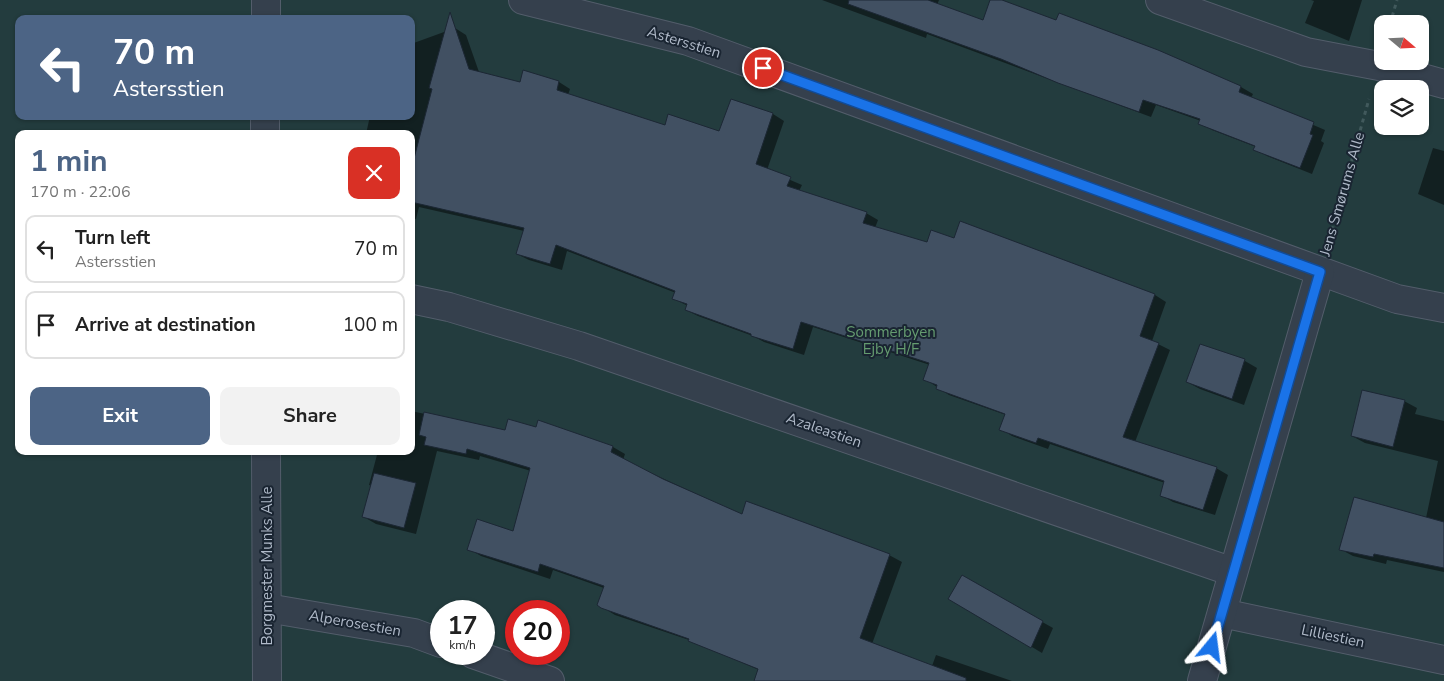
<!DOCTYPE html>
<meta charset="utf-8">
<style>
body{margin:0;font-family:"Nunito Sans",sans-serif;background:#f2f2f2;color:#222;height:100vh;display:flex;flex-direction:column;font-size:19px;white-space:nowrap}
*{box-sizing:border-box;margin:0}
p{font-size:16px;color:#767676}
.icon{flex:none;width:28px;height:28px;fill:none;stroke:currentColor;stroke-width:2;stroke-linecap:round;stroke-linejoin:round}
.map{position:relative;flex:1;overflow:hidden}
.panel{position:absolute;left:15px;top:130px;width:400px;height:325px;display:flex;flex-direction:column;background:#fff;border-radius:10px;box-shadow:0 1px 4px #0004}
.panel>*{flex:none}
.banner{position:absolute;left:15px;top:15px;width:400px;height:105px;border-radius:10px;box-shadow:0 1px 4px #0004;background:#4c6485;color:#fff;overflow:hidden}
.needle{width:32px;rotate:109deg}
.tools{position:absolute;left:1374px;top:15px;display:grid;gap:10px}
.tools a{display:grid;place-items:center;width:55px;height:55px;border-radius:10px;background:#fff;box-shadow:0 1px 4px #0004;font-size:25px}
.speed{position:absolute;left:430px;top:600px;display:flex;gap:10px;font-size:25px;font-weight:700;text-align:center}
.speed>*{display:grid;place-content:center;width:65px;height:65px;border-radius:50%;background:#fff;box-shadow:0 1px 4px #0004;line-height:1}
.speed small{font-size:12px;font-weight:400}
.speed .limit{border:8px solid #d22;background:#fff;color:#111}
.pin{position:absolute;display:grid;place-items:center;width:42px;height:42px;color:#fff;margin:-21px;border:2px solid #fff;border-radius:50%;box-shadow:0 1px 5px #0007}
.me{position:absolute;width:55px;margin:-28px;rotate:16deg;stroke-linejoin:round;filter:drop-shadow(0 0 4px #0008)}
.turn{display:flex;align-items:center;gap:18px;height:105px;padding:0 15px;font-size:22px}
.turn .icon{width:65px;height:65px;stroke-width:2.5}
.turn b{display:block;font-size:35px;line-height:42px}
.round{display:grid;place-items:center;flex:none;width:52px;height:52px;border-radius:10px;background:#f2f2f2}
.overview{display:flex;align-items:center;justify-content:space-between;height:85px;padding:0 15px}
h1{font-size:30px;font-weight:700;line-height:38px;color:#4c6485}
.primary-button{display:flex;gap:10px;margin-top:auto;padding:10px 15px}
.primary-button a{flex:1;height:58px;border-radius:10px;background:#4c6485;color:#fff;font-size:20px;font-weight:700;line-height:58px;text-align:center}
.primary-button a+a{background:#f2f2f2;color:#222}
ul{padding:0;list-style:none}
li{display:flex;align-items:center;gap:15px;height:68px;margin:0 10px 8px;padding:0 5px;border:2px solid #e0e0e0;border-radius:10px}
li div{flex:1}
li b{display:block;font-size:19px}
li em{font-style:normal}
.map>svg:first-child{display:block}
.green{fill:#233c3e;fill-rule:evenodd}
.shadow{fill:#0007}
.building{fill:#415062;stroke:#1c2734}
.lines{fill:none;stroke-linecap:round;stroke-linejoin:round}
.minor-casing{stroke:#535d6b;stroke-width:30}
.path{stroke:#41595c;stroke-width:3;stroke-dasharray:4 4;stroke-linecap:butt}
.minor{stroke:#35404d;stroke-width:28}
.route-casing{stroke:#114b97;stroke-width:12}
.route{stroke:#1a73e8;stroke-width:9}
.labels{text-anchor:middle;stroke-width:4;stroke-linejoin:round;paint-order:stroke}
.street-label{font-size:15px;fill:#b0bac9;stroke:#1a2532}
.park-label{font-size:15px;fill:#659c70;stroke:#1a2532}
</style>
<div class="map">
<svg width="1444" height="681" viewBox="0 0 1444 681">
<rect width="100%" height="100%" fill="#212e3e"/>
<path class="green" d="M0,0H1444V681H0ZM19,19H411V116H19ZM1382,24H1420V61H1382ZM1382,89H1420V126H1382ZM19,134H411V451H19ZM441,611H484V654H441ZM516,611H559V654H516Z"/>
<g class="shadow">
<polygon points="822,0 939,0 937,5 984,22 991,0 998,0 1241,87 1253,94 1251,98 1325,130 1321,141 1324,143 1312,174 1267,156 1255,149 1256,147 1212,130 1200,123 1201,121 1156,105 1151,117 927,34 926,38"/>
<polygon points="1311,0 1362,0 1349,41 1305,23 1314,1"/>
<polygon points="455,28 466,35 479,72 520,83 524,72 559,82 570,89 568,95 665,127 720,132 732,100 773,114 784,121 767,170 802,185 799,191 866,213 878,220 875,228 928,244 955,239 961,223 1155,295 1166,302 1152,341 1170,350 1135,442 1216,468 1228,475 1215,515 1173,502 1161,495 1165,483 1050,444 1048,449 1012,436 1001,429 1006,415 949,395 925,379 930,365 813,327 804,355 764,342 753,336 698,316 686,310 688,306 674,299 676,293 567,251 562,270 529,260 517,254 524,231 419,207 416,219 411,218 411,134 366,134 370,116 411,116 411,44"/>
<polygon points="1433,148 1444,151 1444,205 1418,194"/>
<polygon points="1200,346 1245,361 1257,368 1244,405 1200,389 1187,382"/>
<polygon points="1404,401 1417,408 1415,414 1444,421 1444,572 1387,560 1386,564 1353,556 1340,549 1426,518 1438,461 1365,443 1352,436"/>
<polygon points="411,407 411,411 506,431 613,447 625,454 623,460 742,515 889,555 902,562 872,644 932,666 936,655 1012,681 765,681 759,670 692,641 615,615 602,607 604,588 553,570 550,579 481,556 469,549 514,533 531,471 480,456 479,460 437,451 416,534 376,524 364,517 372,486 369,485 378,451 411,451"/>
<polygon points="962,577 1053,628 1042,653 950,598"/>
</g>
<g class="building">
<polygon points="849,0 928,0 983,20 990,0 1002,0 1056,20 1059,13 1158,50 1241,86 1239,92 1314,122 1310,134 1313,135 1300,168 1253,150 1255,146 1198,124 1200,119 1143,100 1139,112 1058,83 1001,59 848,4"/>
<polygon points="450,12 469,69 520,82 523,70 559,81 557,90 665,125 668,114 719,131 731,99 773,113 756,164 791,177 787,186 867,212 863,223 927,242 931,230 954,238 960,221 1155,294 1140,336 1159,343 1123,437 1217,467 1203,510 1160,496 1164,481 1038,438 1036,443 999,430 1005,414 936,389 937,385 923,380 929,363 801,322 793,349 751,336 751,334 685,310 687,304 672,299 675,291 556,245 550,264 516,254 524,228 411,202 411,170 432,89 429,88"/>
<polygon points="1200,344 1245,359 1232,399 1186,382"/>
<polygon points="1362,390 1405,400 1393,447 1351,436"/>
<polygon points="424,412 505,430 508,419 536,427 538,420 613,446 611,452 663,479 742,514 746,501 890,554 860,638 966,678 966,681 754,681 758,669 688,641 689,639 601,608 597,605 604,586 540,564 538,572 467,550 477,519 513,531 530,468 467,449 466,454 424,445 426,437 419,435"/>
<polygon points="374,473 416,483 404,528 362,517"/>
<polygon points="1354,497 1444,522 1444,568 1374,554 1373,557 1339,550"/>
<polygon points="962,575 1043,621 1031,648 948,599"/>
</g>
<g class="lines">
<defs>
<g id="minor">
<polyline points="523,0 688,41 1397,299 1444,308"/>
<polyline points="1160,0 1306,52 1379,66 1444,84"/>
<polyline points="266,19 266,0"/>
<polyline points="265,134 265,116"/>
<polyline points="411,299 449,307 579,346 1233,572"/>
<polyline points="266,451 267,681"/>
<polyline points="267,608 414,633 441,643"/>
<polyline points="1222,613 1444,660"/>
<polyline points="473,654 550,681"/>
<polyline points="1202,681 1320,272"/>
</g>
</defs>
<use href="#minor" class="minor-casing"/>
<g class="path">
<polyline points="1390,24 1397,0"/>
<polyline points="1330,238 1369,99"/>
</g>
<use href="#minor" class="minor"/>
</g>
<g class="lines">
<defs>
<polyline id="route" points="763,68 1320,272 1212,647"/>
</defs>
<use href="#route" class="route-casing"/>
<use href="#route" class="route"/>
</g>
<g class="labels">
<g class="street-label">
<text transform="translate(684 42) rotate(17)" y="5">Astersstien</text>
<text transform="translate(1342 194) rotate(-74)" y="5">Jens Smørums Alle</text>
<text transform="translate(824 430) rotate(19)" y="5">Azaleastien</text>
<text transform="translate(267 566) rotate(-90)" y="5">Borgmester Munks Alle</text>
<text transform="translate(355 623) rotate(10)" y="5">Alperosestien</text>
<text transform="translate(1333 636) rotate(12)" y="5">Lilliestien</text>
</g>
<g class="park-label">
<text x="891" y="337">Sommerbyen<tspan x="891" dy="17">Ejby H/F</tspan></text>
</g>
</g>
</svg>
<div class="tools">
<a><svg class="needle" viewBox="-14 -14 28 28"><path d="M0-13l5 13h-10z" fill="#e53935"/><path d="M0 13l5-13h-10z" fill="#767676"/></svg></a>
<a><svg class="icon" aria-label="layers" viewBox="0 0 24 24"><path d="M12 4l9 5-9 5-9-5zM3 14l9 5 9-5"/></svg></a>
</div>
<div class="speed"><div>17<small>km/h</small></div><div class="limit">20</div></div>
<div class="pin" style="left:763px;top:68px;background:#d93025"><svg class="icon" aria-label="arrive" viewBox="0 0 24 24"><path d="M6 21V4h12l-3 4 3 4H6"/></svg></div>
<svg class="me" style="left:1212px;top:647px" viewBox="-20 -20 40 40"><path d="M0-17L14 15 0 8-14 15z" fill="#1a73e8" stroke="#fff" stroke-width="4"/></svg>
<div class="banner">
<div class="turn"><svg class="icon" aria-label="left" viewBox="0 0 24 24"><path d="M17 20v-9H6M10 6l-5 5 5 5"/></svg><div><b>70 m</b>Astersstien</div></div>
</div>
<section class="panel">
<div class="overview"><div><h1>1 min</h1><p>170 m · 22:06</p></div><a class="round" style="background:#d93025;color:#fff"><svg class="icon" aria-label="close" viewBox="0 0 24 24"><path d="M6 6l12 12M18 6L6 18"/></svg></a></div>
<ul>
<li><svg class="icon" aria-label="left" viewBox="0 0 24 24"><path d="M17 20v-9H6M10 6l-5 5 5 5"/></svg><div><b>Turn left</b><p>Astersstien</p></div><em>70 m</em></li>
<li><svg class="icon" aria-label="arrive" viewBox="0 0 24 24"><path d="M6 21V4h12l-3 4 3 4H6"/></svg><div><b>Arrive at destination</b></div><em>100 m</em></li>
</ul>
<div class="primary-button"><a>Exit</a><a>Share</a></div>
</section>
</div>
